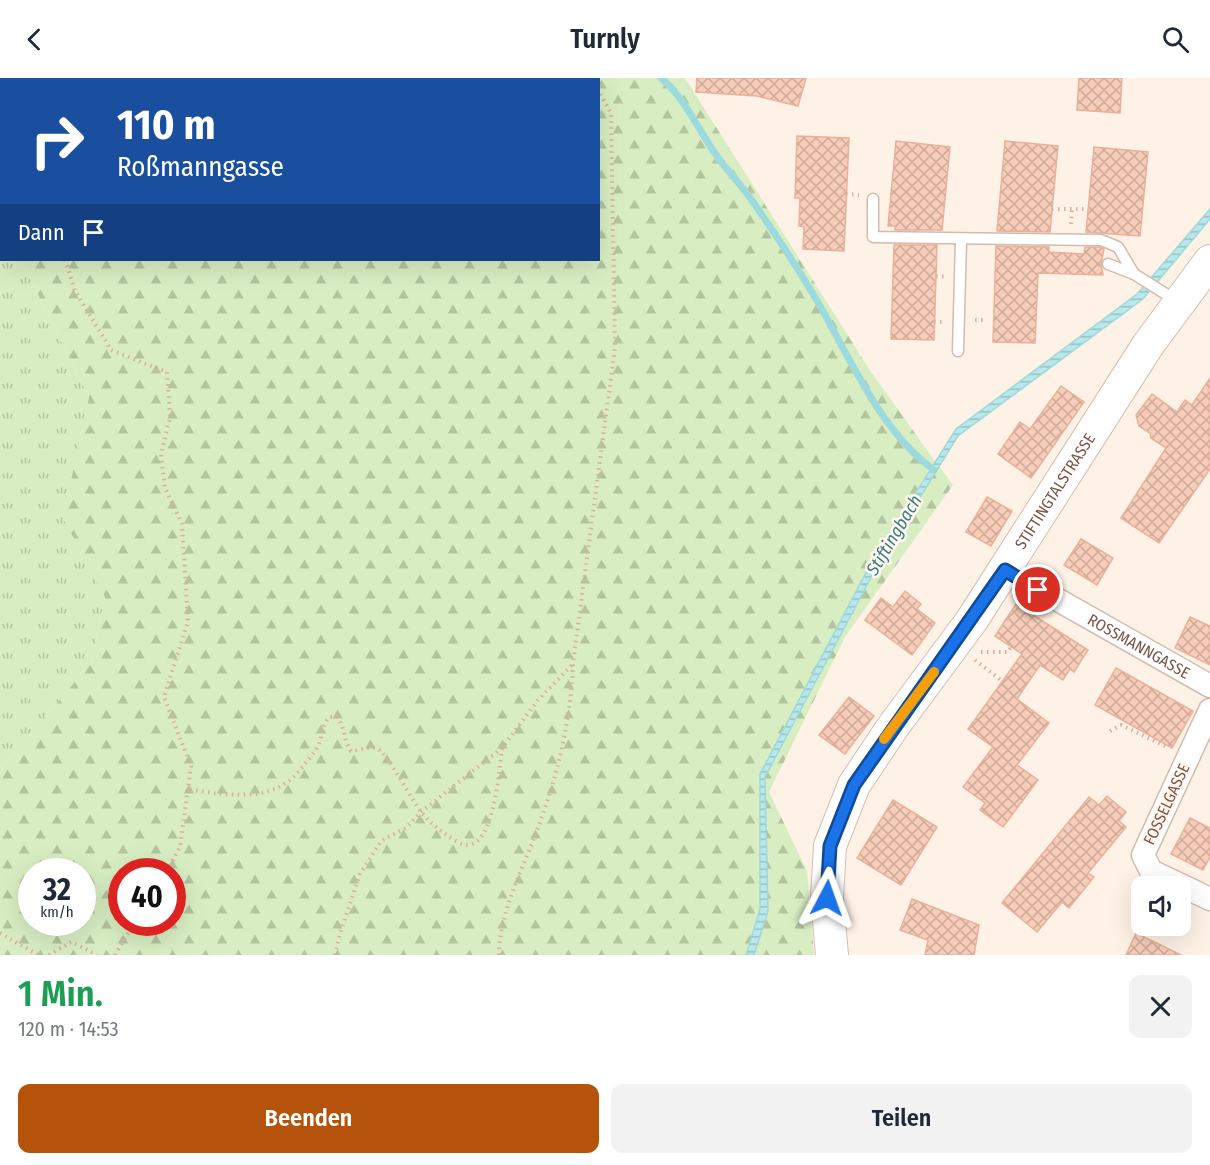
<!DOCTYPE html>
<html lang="de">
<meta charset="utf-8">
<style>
body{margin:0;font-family:"Fira Sans Condensed",sans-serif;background:#f2f2f3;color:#1f2937;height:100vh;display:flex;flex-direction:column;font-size:22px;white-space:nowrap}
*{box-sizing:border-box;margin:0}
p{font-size:20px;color:#747a83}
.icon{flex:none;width:33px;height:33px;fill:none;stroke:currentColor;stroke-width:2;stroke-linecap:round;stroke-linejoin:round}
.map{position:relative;height:877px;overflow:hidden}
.panel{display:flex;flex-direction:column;background:#fff;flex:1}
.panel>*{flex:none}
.banner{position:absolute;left:0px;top:0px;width:600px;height:183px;box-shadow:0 6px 24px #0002;background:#1a4fa0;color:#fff;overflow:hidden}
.controls{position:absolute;left:1131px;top:798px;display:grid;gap:12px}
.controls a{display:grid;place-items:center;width:60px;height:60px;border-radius:12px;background:#fff;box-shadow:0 6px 24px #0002;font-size:30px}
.speed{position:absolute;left:18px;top:780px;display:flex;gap:12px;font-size:30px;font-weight:700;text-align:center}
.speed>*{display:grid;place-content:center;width:78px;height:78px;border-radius:50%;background:#fff;box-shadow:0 6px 24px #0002;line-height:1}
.speed small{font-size:15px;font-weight:400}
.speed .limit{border:9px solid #d22;background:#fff;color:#111}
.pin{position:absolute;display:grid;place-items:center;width:51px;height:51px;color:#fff;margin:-26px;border:3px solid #fff;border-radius:50%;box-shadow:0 2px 6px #0007}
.me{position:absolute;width:66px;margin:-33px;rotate:4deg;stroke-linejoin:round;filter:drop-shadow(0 0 4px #0008)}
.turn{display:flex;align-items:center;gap:21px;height:126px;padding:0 18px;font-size:27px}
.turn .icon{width:78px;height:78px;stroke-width:2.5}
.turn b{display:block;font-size:42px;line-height:51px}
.then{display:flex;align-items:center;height:57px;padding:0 18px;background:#0003;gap:12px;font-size:22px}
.round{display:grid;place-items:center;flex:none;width:63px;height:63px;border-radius:12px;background:#f2f2f3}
.overview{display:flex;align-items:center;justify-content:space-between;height:102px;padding:0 18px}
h1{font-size:36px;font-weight:600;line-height:45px;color:#1e9e55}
.action{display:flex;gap:12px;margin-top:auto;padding:12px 18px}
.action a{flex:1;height:69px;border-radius:12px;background:#b45309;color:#fff;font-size:24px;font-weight:600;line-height:69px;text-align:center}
.action a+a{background:#f2f2f3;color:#1f2937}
header{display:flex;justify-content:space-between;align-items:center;height:78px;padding:0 18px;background:#fff;font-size:27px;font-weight:600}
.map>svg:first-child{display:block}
.grass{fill:url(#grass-tufts)}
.forest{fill:url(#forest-firs);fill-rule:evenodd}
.water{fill:url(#water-rules);stroke:#9ddadd;stroke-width:1.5}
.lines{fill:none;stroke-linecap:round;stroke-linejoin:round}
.stream{stroke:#9ddadd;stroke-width:7}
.building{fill:url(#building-cross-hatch);stroke:#ebb099;stroke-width:1.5}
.lane-casing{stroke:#d4bbad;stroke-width:13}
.street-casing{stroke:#d4bbad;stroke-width:25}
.secondary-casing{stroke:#dabcac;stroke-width:34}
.path{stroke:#dcaf9d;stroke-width:4;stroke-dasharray:1.5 4.5;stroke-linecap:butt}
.lane{stroke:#fff;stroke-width:10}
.street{stroke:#fff;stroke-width:22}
.secondary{stroke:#fff;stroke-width:32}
.route-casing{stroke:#114b97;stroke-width:15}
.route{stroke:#1a73e8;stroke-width:10}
.slow{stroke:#f59e0b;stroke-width:10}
.labels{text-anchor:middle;stroke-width:5;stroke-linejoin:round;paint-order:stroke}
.street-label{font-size:16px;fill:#7b5547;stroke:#fff7ee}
.water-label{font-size:18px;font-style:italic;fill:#397c82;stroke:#fff7ee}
</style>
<header><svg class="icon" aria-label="back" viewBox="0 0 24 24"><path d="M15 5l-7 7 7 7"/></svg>Turnly<svg class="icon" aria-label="search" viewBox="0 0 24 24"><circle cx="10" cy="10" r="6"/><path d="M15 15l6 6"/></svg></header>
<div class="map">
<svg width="1210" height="877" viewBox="0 0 1210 877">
<defs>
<pattern id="grass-tufts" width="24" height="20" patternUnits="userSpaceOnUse" patternTransform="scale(1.5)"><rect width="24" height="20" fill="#d8eec2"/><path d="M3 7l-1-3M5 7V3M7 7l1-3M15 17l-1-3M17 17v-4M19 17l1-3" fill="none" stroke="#b4c49f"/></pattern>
<pattern id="forest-firs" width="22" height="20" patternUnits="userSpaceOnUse" patternTransform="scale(1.5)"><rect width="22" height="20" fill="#d8eec2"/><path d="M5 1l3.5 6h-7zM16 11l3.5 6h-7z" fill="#b4c49f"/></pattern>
<pattern id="water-rules" width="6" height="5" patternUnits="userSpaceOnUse" patternTransform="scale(1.5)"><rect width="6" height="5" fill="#b8e8eb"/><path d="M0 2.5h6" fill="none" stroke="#9bbfc0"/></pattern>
<pattern id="building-cross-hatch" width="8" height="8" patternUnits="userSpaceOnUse" patternTransform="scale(1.5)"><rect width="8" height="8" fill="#f7cdba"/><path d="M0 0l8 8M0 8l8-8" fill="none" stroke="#cda999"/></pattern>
</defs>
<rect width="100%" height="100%" fill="#fef2e6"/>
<polygon class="grass" points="0,138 2,182 21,182 89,319 64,440 105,519 91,585 0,692"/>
<g class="forest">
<path d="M0,0H685L871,294L935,383L869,489L760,696V831L746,877H0V692L91,585L105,519L63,440L89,319L21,182H598V2H2L1,141ZM32,794H82V844H32ZM122,794H172V844H122Z"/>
<polygon points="939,388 953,407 845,559 769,714 807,793 814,877 754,877 768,833 765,699 875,492"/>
</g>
<polygon class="water" points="1210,131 1210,141 1143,221 958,358 875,492 765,699 768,833 754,877 746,877 760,831 760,696 869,489 956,351 1137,216"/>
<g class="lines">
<path class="stream" d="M661,0C684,19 697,49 714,74C724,89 737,102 748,117C771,149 793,183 813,216C848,274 878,352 934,392"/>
</g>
<g class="building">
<polygon points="697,0 806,0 798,28 757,18 696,14"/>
<polygon points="1079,0 1122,0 1120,35 1077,32"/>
<polygon points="797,58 849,60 844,173 803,171 804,149 799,148 800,120 795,120"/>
<polygon points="896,63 950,69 942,152 895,152 895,148 888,148"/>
<polygon points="1005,63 1058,68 1050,154 997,153"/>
<polygon points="1094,69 1148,74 1140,158 1086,154"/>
<polygon points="894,167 937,167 934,262 891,261"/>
<polygon points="996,168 1049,169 1049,174 1084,176 1085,169 1099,169 1104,171 1101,187 1103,197 1038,195 1035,265 993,264"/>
<polygon points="1210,300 1210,391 1159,465 1121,440 1166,370 1151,360 1150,355 1139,348 1136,337 1152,316 1177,334 1185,322 1192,327"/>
<polygon points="1061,308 1084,324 1031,400 998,376 1020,344 1030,351"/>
<polygon points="987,419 1012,433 991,468 966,454"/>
<polygon points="1081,461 1113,480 1097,507 1064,487"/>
<polygon points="905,513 921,526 917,531 935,545 912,577 865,542 881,520 893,529"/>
<polygon points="1016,526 1088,572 1074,594 1070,591 1063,602 1040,587 1017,621 1049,645 1017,687 1038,702 1003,749 980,732 985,725 963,709 993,669 968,651 1022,576 995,558"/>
<polygon points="1190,539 1210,548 1210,587 1175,570"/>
<polygon points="1116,590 1193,633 1172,670 1095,627"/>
<polygon points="849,619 874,638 845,676 819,657"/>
<polygon points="1107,718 1126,734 1119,743 1126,749 1088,795 1094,799 1069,830 1062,824 1037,854 1002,825 1089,719 1099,727"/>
<polygon points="893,722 937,749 901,807 857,780"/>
<polygon points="1190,740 1210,750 1210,779 1203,792 1171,776"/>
<polygon points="912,821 979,847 974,877 925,877 928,862 900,852"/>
<polygon points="1136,855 1181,877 1126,877"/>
</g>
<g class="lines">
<defs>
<g id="lane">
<polyline points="873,121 873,159 1101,162 1118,169 1134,196"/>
<polyline points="1108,186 1134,196 1177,223"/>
<polyline points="958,273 961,162"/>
</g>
<g id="street">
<path id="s1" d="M1005,492L1210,608"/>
<polyline points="1210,632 1143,777 1151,793 1210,821"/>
</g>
<g id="secondary">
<path id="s2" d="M832,877L827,820L830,768L854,707L892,650L972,542L1148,267L1210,183"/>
</g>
</defs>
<use href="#lane" class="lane-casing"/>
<use href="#street" class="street-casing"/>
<use href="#secondary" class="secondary-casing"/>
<g class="path">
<polyline points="592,0 592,2"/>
<polyline points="0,39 2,41"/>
<polyline points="846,116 859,117"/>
<polyline points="1052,131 1088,131"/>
<polyline points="1071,146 1072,131"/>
<polyline points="65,182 75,213 111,272 167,294 170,339 161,376 165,410 182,446 188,544 164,619 191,688 180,769 166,794"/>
<polyline points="936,198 947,199"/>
<polyline points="975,242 986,242"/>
<polyline points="934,244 945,244"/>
<polyline points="981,574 1008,574 1011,569"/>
<polyline points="975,582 1002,603"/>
<polyline points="1110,653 1121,647 1169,670"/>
<path d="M190,712C233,717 275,727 304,687C308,681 315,675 318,668C323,658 321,648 330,639H337C345,648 343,662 351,673C360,673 369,667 378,671C388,676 412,723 422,735C432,747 444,756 458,764C494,784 499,690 502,670"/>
<polyline points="0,855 38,877"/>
<polyline points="49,877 71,864 97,877"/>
<polyline points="115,877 135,844"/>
<polyline points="335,877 340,855 360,796 381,763 406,750 421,734 502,670 538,622 573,586"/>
<path d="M499,877C499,837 522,792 536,755C557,700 571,643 573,585L615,270L611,35L598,12"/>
</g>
<use href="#lane" class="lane"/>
<use href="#street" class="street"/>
<use href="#secondary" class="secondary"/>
</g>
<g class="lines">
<defs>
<polyline id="route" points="827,820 830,768 854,707 1005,492 1038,512"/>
</defs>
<use href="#route" class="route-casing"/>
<use href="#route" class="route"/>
<polyline class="slow" points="884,661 934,594"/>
</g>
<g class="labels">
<g class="street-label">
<text dy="6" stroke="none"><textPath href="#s2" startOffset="531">STIFTINGTALSTRASSE</textPath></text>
<text dy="6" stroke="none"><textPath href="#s1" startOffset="154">ROSSMANNGASSE</textPath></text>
<text transform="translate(1166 726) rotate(-65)" y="6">FOSSELGASSE</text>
</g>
<g class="water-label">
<text transform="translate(894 457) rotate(-59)" y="6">Stiftingbach</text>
</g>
</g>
</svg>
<div class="controls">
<a><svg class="icon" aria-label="sound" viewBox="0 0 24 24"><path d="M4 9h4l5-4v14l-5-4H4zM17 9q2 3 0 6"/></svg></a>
</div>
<div class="speed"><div>32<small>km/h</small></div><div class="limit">40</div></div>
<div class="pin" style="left:1038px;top:512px;background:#d93025"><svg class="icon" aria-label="arrive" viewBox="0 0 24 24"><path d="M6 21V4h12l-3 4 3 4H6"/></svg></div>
<svg class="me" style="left:827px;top:820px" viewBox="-20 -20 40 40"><path d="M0-17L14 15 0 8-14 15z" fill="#1a73e8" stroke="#fff" stroke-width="4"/></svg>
<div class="banner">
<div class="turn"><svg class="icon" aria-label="right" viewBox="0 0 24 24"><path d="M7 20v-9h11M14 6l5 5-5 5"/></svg><div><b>110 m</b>Roßmanngasse</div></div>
<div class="then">Dann<svg class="icon" aria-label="arrive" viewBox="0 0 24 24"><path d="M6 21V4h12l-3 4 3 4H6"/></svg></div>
</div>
</div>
<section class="panel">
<div class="overview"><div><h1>1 Min.</h1><p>120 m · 14:53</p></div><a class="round"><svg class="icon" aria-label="close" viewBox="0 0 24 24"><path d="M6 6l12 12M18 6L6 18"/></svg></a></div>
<div class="action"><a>Beenden</a><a>Teilen</a></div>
</section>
